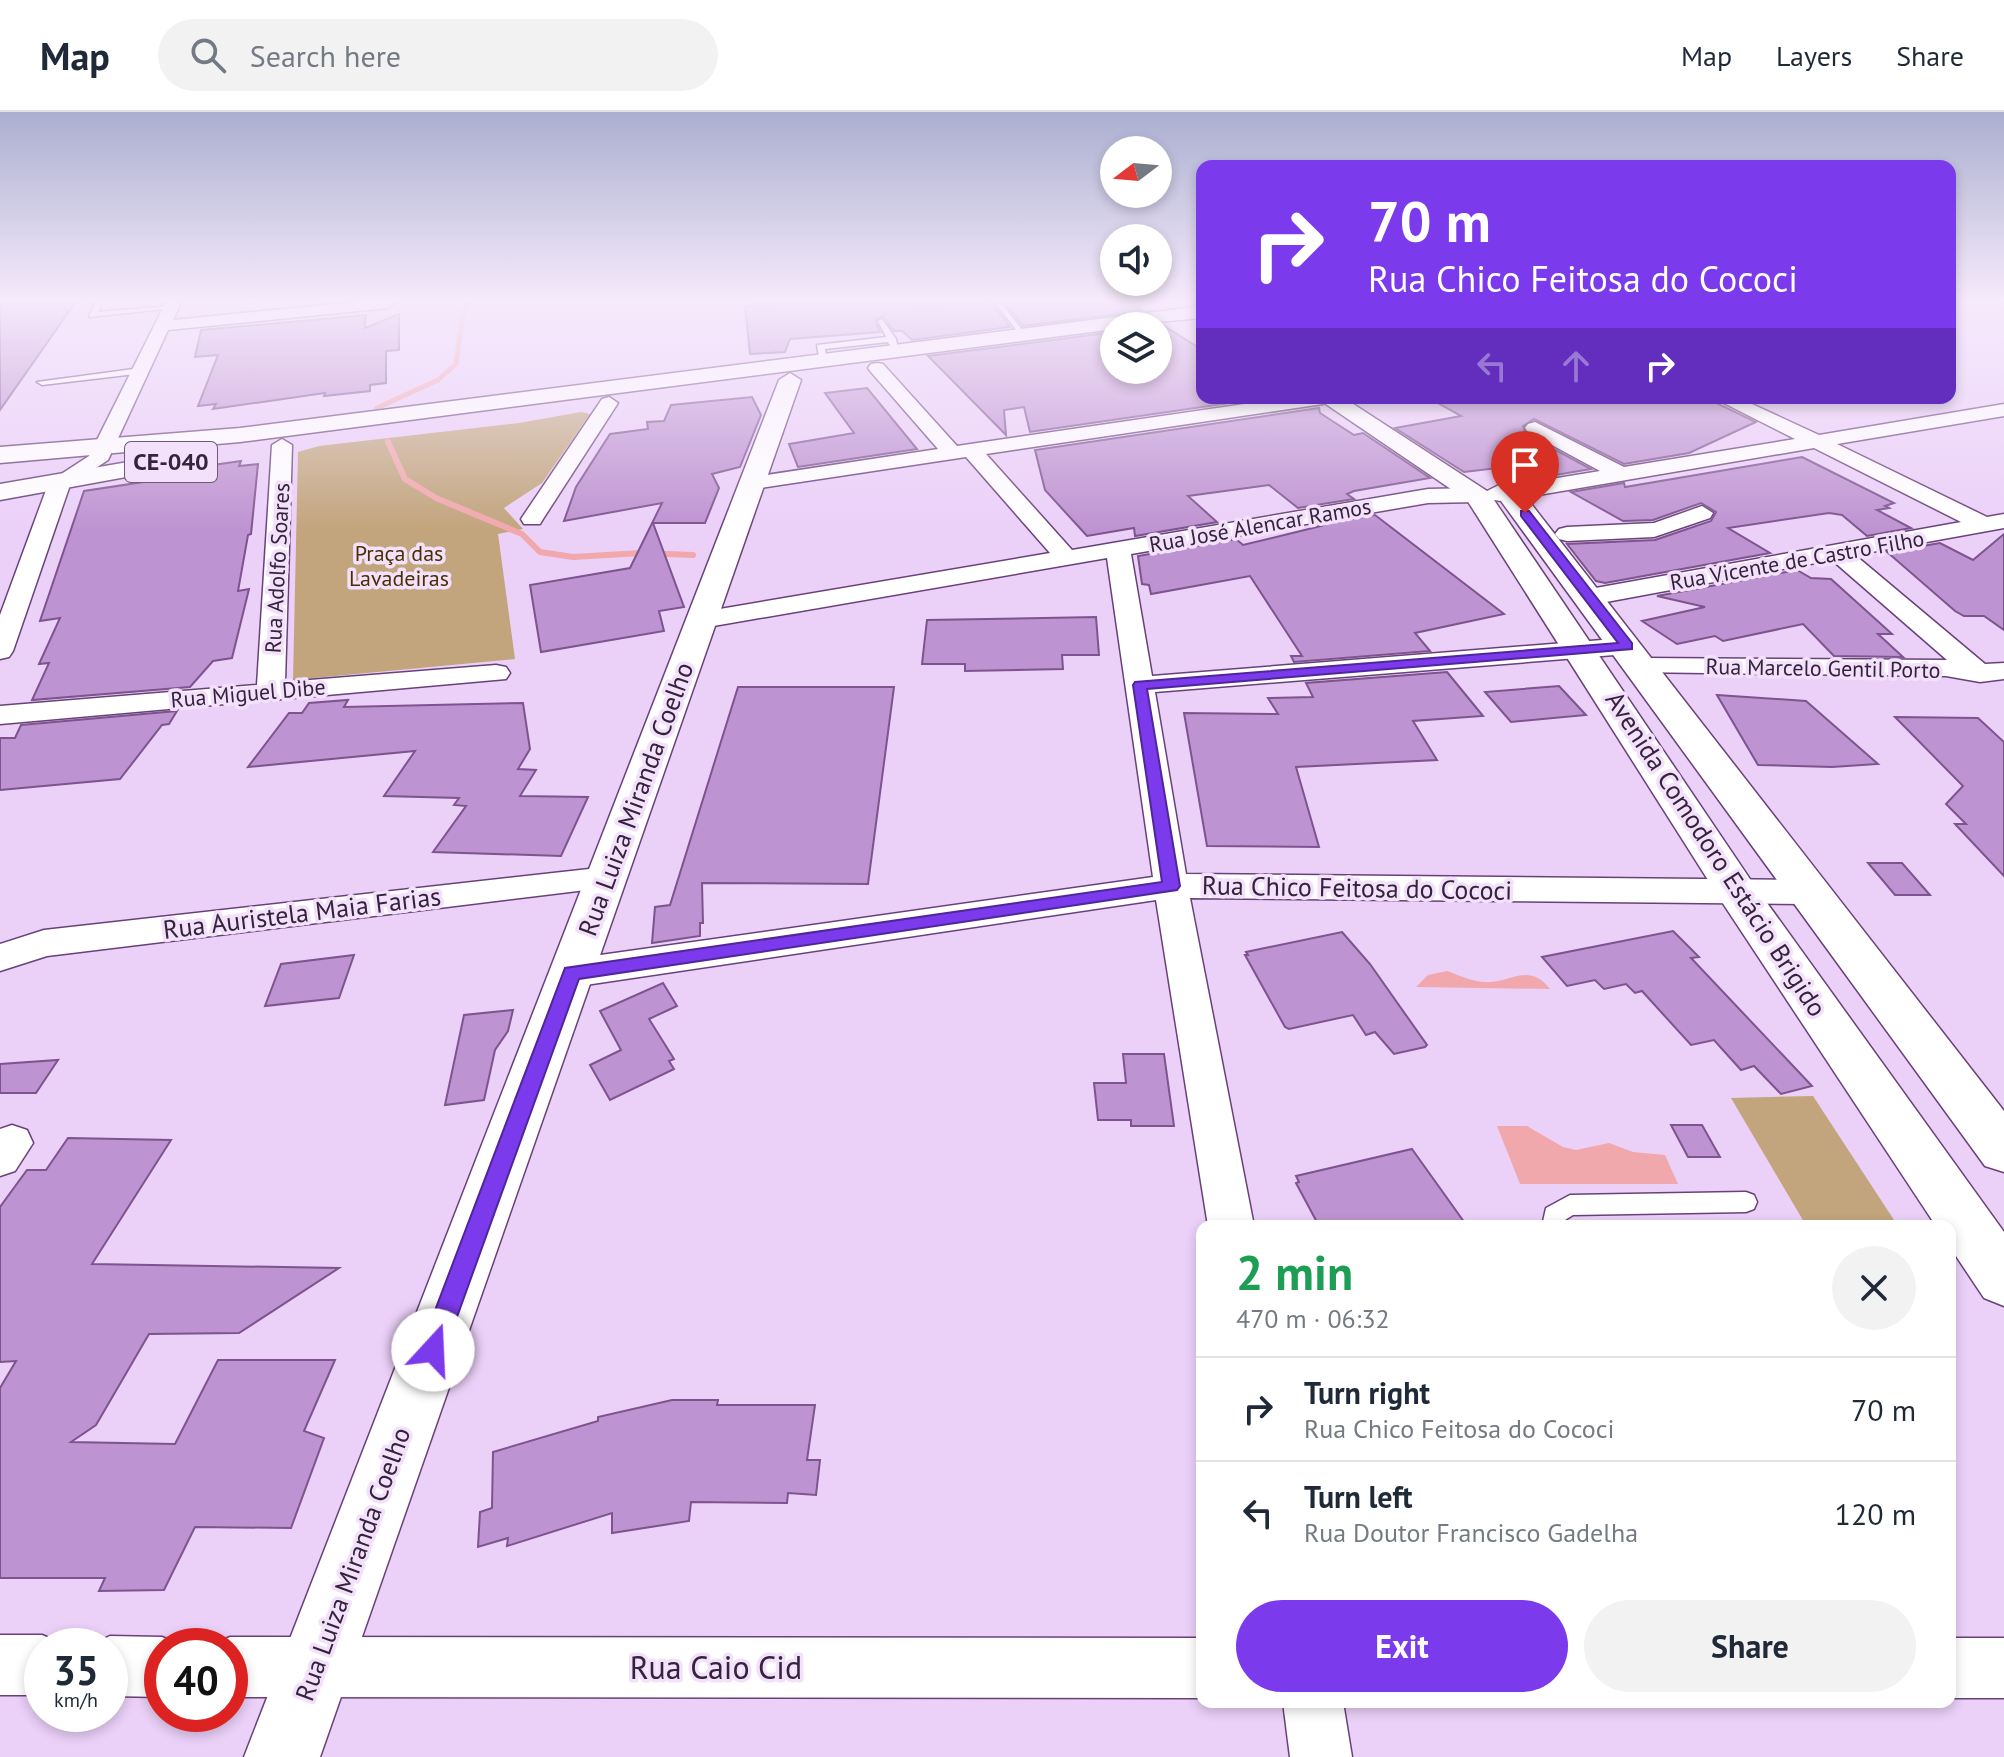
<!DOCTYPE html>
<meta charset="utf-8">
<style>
body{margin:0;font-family:"PT Sans",sans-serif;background:#f2f2f3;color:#1f2937;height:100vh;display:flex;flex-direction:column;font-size:30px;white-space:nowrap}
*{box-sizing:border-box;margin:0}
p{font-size:26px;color:#747a83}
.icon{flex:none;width:44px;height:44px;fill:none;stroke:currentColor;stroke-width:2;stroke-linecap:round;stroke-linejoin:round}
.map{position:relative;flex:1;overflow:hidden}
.sheet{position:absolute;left:1196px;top:1108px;width:760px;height:488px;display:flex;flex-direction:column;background:#fff;border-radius:16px;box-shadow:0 4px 12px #0003}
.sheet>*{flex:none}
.banner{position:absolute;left:1196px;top:48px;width:760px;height:244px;border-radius:16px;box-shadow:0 4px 12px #0003;background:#7c3aed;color:#fff;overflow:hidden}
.needle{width:52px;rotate:254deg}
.fabs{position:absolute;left:1100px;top:24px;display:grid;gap:16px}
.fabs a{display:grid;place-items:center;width:72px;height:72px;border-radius:50%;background:#fff;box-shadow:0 4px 12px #0003;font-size:40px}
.speed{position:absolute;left:24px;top:1516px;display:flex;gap:16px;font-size:40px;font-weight:700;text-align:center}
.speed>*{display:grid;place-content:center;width:104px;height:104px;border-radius:50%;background:#fff;box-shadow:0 4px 12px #0003;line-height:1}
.speed small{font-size:20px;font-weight:400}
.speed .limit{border:12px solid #d22;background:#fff;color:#111}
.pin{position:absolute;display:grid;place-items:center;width:68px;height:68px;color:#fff;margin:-82px -34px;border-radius:50% 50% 50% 0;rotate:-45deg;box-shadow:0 0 8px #0007}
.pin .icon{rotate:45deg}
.me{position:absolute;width:88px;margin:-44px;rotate:20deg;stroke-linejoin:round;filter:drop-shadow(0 0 6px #0008)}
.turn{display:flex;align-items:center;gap:28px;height:168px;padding:0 40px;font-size:36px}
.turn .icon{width:104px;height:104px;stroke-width:2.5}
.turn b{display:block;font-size:56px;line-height:68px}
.lanes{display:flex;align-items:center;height:76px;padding:0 40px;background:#0003;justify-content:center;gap:40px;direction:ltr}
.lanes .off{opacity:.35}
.round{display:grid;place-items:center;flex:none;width:84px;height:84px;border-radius:42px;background:#f2f2f3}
.headline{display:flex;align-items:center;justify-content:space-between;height:136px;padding:0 40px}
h1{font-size:48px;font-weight:700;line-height:60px;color:#1e9e55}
.cta{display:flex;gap:16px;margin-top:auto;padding:16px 40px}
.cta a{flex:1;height:92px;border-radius:48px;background:#7c3aed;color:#fff;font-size:32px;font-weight:700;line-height:92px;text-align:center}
.cta a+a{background:#f2f2f3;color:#1f2937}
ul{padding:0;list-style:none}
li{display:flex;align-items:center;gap:24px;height:104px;padding:0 40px;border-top:2px solid #e0e1e3}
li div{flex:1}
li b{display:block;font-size:30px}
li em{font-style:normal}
header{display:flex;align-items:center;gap:48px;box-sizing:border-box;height:112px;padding:0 40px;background:#fff;border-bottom:2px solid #e0e1e3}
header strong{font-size:38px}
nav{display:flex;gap:44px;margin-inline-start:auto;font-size:28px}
.search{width:560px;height:72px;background:#f2f2f3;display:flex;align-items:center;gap:20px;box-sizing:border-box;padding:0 28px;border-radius:44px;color:#747a83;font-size:30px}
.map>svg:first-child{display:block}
.green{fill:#c2a57d}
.water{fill:#f1a8ac}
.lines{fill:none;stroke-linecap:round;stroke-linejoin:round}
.stream-far1{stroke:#f1a8ac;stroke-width:5}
.stream{stroke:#f1a8ac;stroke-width:6}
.building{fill:#be93d1;stroke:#7d548e;stroke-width:2}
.service-casing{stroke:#694179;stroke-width:3}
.minor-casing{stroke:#694179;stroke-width:3}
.tertiary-casing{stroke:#694179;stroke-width:3}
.secondary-casing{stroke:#694179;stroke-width:3}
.trunk-casing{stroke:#694179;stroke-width:3}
.service{fill:#fff;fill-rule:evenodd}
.minor{fill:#fff;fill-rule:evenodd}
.tertiary{fill:#fff;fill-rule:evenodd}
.secondary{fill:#fff;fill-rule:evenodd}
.trunk{fill:#fff;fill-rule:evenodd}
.route{fill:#7c3aed;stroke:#51269a;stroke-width:2}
.labels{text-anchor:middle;stroke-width:7;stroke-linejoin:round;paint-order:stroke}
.far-street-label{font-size:22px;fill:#34233b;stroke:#f3e1fc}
.far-park-label{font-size:22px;fill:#4a2f00;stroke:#f3e1fc}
.shield{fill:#f3e1fc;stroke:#6d5c75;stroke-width:2}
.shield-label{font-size:24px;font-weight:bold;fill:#34233b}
.street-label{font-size:26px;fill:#34233b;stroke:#f3e1fc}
.near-street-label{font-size:32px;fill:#34233b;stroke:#f3e1fc}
</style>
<header>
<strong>Map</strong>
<div class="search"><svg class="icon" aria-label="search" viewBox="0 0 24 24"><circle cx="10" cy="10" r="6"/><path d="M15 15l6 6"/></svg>Search here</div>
<nav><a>Map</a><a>Layers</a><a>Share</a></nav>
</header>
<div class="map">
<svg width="2004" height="1645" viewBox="0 0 2004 1645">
<rect width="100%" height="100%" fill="#ebd0f8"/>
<g class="green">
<polygon points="581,300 590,302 542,371 504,396 523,417 498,422 515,547 293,568 298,340 319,334 519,311"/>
<polygon points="1813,984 1894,1108 1804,1110 1731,986"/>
</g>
<g class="water">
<path d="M1447,859C1459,863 1472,870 1485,870C1510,872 1528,849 1550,877L1416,875L1428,863Z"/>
<polygon points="1497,1014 1527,1014 1563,1035 1576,1038 1609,1031 1633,1040 1665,1043 1678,1072 1520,1072"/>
</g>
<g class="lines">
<polyline class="stream-far1" points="377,296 438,268 456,252 463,201 470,188"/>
<polyline class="stream" points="388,330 405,367 436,386 522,422 540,440 573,445 641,441 693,443"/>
</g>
<g class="building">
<polygon points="0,188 77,188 0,298"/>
<polygon points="789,188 909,188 913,193 997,188 1125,188 1142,199 1023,214 1004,190 996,189 994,194 1010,215 912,228 902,219 894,219 883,204 875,208 880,220 790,227 785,240 750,242 745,194 790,190"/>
<polygon points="399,202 399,238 386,239 386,271 370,273 370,279 324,284 325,281 213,297 216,292 198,294 218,243 195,245 201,218 366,203 365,216"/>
<polygon points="1163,213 1202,238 1202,286 1264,286 1030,320 1024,295 1004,298 1006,323 928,244 1114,220 1114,258 1158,258 1158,214 1147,214"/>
<polygon points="867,276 917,337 798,355 789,332 854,321 825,281"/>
<polygon points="752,285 761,303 740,355 712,362 719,376 705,411 653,411 684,495 659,499 664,519 541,540 530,473 630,456 662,391 564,409 576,375 610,322 648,317 647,310 664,309 671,293"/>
<polygon points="1429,286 1706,286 1756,310 1689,341 1624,352 1534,307 1523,314 1526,322 1591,357 1544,365 1523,353 1464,360 1395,316 1461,304"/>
<polygon points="1319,296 1320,301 1354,323 1363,321 1430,366 1354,379 1347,382 1354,387 1298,396 1269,373 1188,384 1217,410 1135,424 1134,416 1087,424 1045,378 1035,338"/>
<polygon points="1802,345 1894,391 1885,394 1889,396 1877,398 1911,416 1867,424 1842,403 1829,401 1728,416 1770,441 1605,471 1596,469 1567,432 1655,428 1711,409 1716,400 1701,391 1653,408 1623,409 1571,380 1624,371 1625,375"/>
<polygon points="241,349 239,354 258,352 251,422 248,423 238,479 249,477 232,546 213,549 190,575 32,588 49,551 39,552 60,506 40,509 84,379 163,367 164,360"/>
<polygon points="1375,403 1504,502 1415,521 1430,539 1294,550 1291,544 1302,544 1250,464 1151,482 1149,473 1142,472 1138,444 1236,427 1243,433 1321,414 1319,413"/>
<polygon points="2004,422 2004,518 1984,504 1964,504 1955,499 1887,440 1940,431 1973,448"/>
<polygon points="1797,458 1811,466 1831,467 1892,522 1878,522 1903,545 1834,544 1803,512 1723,529 1715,524 1677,532 1642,509 1705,495 1657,484"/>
<polygon points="1096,505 1099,543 1062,543 1063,557 965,559 965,552 922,552 927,508"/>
<polygon points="1447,560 1483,604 1413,609 1437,648 1296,655 1319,735 1207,734 1184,601 1278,602 1268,586 1313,585 1306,571"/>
<polygon points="1559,574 1586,603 1511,610 1485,580"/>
<polygon points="738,575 894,575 868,772 702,771 703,811 700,811 700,824 652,831 655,795 670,793"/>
<polygon points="1717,583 1806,589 1878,652 1832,655 1758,653"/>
<polygon points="348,588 344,595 523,591 530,637 518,657 536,658 520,684 588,685 561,744 433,740 466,694 454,693 459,686 384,684 415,639 248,655 289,601 302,601 309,591"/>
<polygon points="177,599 169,612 162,613 120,667 0,678 0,626 15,626 21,613"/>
<polygon points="1895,605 1978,606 2004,630 2004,764 1955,712 1966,712 1946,692 1963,674"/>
<polygon points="1868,751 1902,751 1930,783 1895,783"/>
<polygon points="1673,819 1699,845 1691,846 1812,974 1781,982 1754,954 1741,958 1714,928 1691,933 1642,879 1635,881 1626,872 1604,877 1595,868 1567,874 1542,845"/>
<polygon points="1342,820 1370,852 1427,933 1425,935 1394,942 1375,920 1366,923 1353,903 1289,917 1285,915 1245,843 1248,843 1246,840"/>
<polygon points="354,843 339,886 265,894 281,852"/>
<polygon points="663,871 677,894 649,907 674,947 669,949 674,957 610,988 590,953 621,938 600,899"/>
<polygon points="513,898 508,919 495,938 484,988 445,993 464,903"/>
<polygon points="1123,942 1164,942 1174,1014 1131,1014 1131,1008 1098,1008 1094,971 1126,971"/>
<polygon points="58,948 36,981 0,981 0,952"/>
<polygon points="1671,1013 1702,1013 1720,1045 1688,1045"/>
<polygon points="68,1026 171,1028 92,1152 339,1156 239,1221 149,1222 96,1313 71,1330 175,1332 218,1248 335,1248 304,1319 324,1326 291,1416 195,1415 164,1478 99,1479 105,1466 0,1466 0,1276 16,1249 0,1250 0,1095 27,1058 46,1058"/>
<polygon points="1412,1037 1467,1114 1319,1114 1296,1071 1299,1070 1296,1064"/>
<polygon points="672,1288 718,1288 717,1293 815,1293 807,1348 820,1348 816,1383 788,1381 787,1391 691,1390 689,1409 612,1421 612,1401 507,1434 508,1426 478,1435 480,1400 492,1396 493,1340 598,1309 598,1305"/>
</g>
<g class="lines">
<defs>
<g id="service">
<polygon points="96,188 104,188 98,200 170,194 174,196 89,205"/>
<polygon points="996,192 1002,192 1027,224 1021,224"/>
<polygon points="882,207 896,227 898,237 892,237 888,230 825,237 827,250 820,252 817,233 886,225 878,209"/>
<polygon points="141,256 144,261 42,273 37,270"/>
<polygon points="1746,1080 1754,1083 1757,1090 1754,1097 1746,1100 1573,1103 1565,1108 1564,1114 1542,1114 1546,1096 1570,1083"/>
</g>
<g id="minor">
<polygon points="167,188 182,188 173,208 376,188 393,188 396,191 388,196 168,218 108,348 70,373 13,539 9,545 0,547 0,503 49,370 89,344"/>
<polygon points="877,251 883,252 957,334 1285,286 1332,286 1323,292 986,342 1072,438 1428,377 1477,376 1488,383 1477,390 1428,391 1131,442 1152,564 1627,526 1636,528 1640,534 1636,540 1627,542 1155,580 1186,762 1811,768 1823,772 1828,780 1823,788 1811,792 1190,786 1254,1114 1208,1114 1156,788 572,875 559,871 553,861 559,851 572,847 1153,765 1107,446 702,516 693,513 689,508 693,503 702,500 1050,441 966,345 753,377 745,376 742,371 745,366 753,365 938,337 871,260 868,256 871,252"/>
<polygon points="609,285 618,291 543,407 540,412 524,412 521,407 602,287"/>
<polygon points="1714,286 1739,286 1819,323 2004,292 2004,304 1837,332 1987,405 2004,402 2004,416 1855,443 1985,552 2004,551 2004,567 1980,570 1946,564 1632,560 1628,554 1632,548 1642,546 1947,548 1832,448 1590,493 1581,490 1577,485 1581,480 1590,477 1961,410 1814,336 1509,388 1498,381 1509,374 1600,359 1528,320 1525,316 1528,312 1535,310 1624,355 1795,327"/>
<polygon points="282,327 292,333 285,570 496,553 506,555 510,561 506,567 0,612 0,594 257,573 272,333"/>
<polygon points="1702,394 1713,401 1710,406 1654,425 1567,429 1559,427 1555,422 1559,417 1567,415 1654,411"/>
<polygon points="607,755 619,758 624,766 619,774 47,844 0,859 0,832 44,818"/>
<polygon points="12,1013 27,1018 33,1031 15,1059 0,1064 0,1017"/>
<polygon points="0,1523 42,1523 63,1532 42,1534 42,1583 0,1583"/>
<polygon points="110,1524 162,1525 183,1534 162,1534 162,1585 110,1584 110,1534 88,1534"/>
<polygon points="230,1525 1202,1526 1202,1586 230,1585 230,1534 209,1534"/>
<rect x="1950" y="1526" width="54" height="60"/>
<polygon points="1283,1590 1343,1590 1352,1645 1290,1645"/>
</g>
<polygon id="tertiary" points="790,261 801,268 320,1645 244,1645 779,268"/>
<polygon id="secondary" points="1317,286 1344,286 1487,379 1499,373 1518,375 2004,999 2004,1060 1985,1054 1501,389 1494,388 1752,770 2004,1120 2004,1194 1984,1186 1950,1135 1950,1114 1936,1114 1722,790 1467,388"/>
<g id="trunk">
<polygon points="1202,194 1202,206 1114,214 1114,217 240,330 0,351 0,335 240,316"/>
<polygon points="128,350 137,353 141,358 137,363 0,388 0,372"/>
</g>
</defs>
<use href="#service" class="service-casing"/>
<use href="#minor" class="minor-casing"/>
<use href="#tertiary" class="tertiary-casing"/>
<use href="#secondary" class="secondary-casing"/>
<use href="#trunk" class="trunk-casing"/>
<use href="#service" class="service"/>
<use href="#minor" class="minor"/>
<use href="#tertiary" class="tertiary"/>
<use href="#secondary" class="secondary"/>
<use href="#trunk" class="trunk"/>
</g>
<linearGradient id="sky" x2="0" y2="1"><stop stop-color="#abafd0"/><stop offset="0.45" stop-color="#f6eafc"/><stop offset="1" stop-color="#f6eafc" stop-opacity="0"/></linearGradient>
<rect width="2004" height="418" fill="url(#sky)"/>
<polygon class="route" points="1521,399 1529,399 1632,531 1632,537 1147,577 1180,774 1177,778 579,867 445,1238 441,1246 433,1250 424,1246 420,1238 565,856 1162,770 1133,573 1135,570 1618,531 1521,404"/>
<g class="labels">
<g class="far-street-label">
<text transform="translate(1260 413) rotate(-10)" y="8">Rua José Alencar Ramos</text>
<text transform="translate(1797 448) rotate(-10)" y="8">Rua Vicente de Castro Filho</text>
<text transform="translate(277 456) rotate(-87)" y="8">Rua Adolfo Soares</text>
<text transform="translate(1823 556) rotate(1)" y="8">Rua Marcelo Gentil Porto</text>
<text transform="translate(248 581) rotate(-5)" y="8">Rua Miguel Dibe</text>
</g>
<g class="far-park-label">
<text x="399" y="449">Praça das<tspan x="399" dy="25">Lavadeiras</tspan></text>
</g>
<rect class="shield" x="125" y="330" width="92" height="40" rx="6"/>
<g class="shield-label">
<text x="171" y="358">CE-040</text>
</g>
<g class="street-label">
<text transform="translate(636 687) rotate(-70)" y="9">Rua Luiza Miranda Coelho</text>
<text transform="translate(1716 742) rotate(57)" y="9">Avenida Comodoro Estácio Brigido</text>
<text transform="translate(1357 776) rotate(1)" y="9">Rua Chico Feitosa do Cococi</text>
<text transform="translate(302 801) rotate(-7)" y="9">Rua Auristela Maia Farias</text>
<text transform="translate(353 1452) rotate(-70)" y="9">Rua Luiza Miranda Coelho</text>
</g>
<g class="near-street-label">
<text x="716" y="1567">Rua Caio Cid</text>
</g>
</g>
</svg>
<div class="fabs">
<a><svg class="needle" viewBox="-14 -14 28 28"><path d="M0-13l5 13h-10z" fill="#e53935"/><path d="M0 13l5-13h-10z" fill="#747a83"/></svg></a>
<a><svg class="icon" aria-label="sound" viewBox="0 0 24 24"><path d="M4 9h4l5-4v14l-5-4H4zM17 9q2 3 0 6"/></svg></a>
<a><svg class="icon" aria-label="layers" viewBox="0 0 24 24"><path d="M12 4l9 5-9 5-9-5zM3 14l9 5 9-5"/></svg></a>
</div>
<div class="speed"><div>35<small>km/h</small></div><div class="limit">40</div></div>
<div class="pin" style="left:1525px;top:401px;background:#d93025"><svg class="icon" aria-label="arrive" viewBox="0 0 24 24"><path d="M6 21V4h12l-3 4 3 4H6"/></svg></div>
<svg class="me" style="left:433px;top:1238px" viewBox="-20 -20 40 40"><circle r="19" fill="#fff"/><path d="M0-13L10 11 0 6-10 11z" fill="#7c3aed"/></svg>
<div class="banner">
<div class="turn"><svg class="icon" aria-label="right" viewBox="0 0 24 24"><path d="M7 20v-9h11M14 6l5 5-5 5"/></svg><div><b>70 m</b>Rua Chico Feitosa do Cococi</div></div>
<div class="lanes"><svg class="icon off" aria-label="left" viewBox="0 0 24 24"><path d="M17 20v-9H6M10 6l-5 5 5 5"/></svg><svg class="icon off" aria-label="ahead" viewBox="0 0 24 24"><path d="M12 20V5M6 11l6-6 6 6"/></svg><svg class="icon" aria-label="right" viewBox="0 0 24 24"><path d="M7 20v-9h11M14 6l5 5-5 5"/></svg></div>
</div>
<section class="sheet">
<div class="headline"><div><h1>2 min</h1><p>470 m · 06:32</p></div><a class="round"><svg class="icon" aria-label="close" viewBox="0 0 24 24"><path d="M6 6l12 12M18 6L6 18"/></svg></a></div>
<ul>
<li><svg class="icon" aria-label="right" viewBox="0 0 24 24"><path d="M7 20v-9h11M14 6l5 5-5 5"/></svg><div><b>Turn right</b><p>Rua Chico Feitosa do Cococi</p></div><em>70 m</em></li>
<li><svg class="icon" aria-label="left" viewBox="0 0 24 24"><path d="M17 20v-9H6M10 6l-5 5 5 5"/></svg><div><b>Turn left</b><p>Rua Doutor Francisco Gadelha</p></div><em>120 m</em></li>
</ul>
<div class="cta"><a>Exit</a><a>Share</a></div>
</section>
</div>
